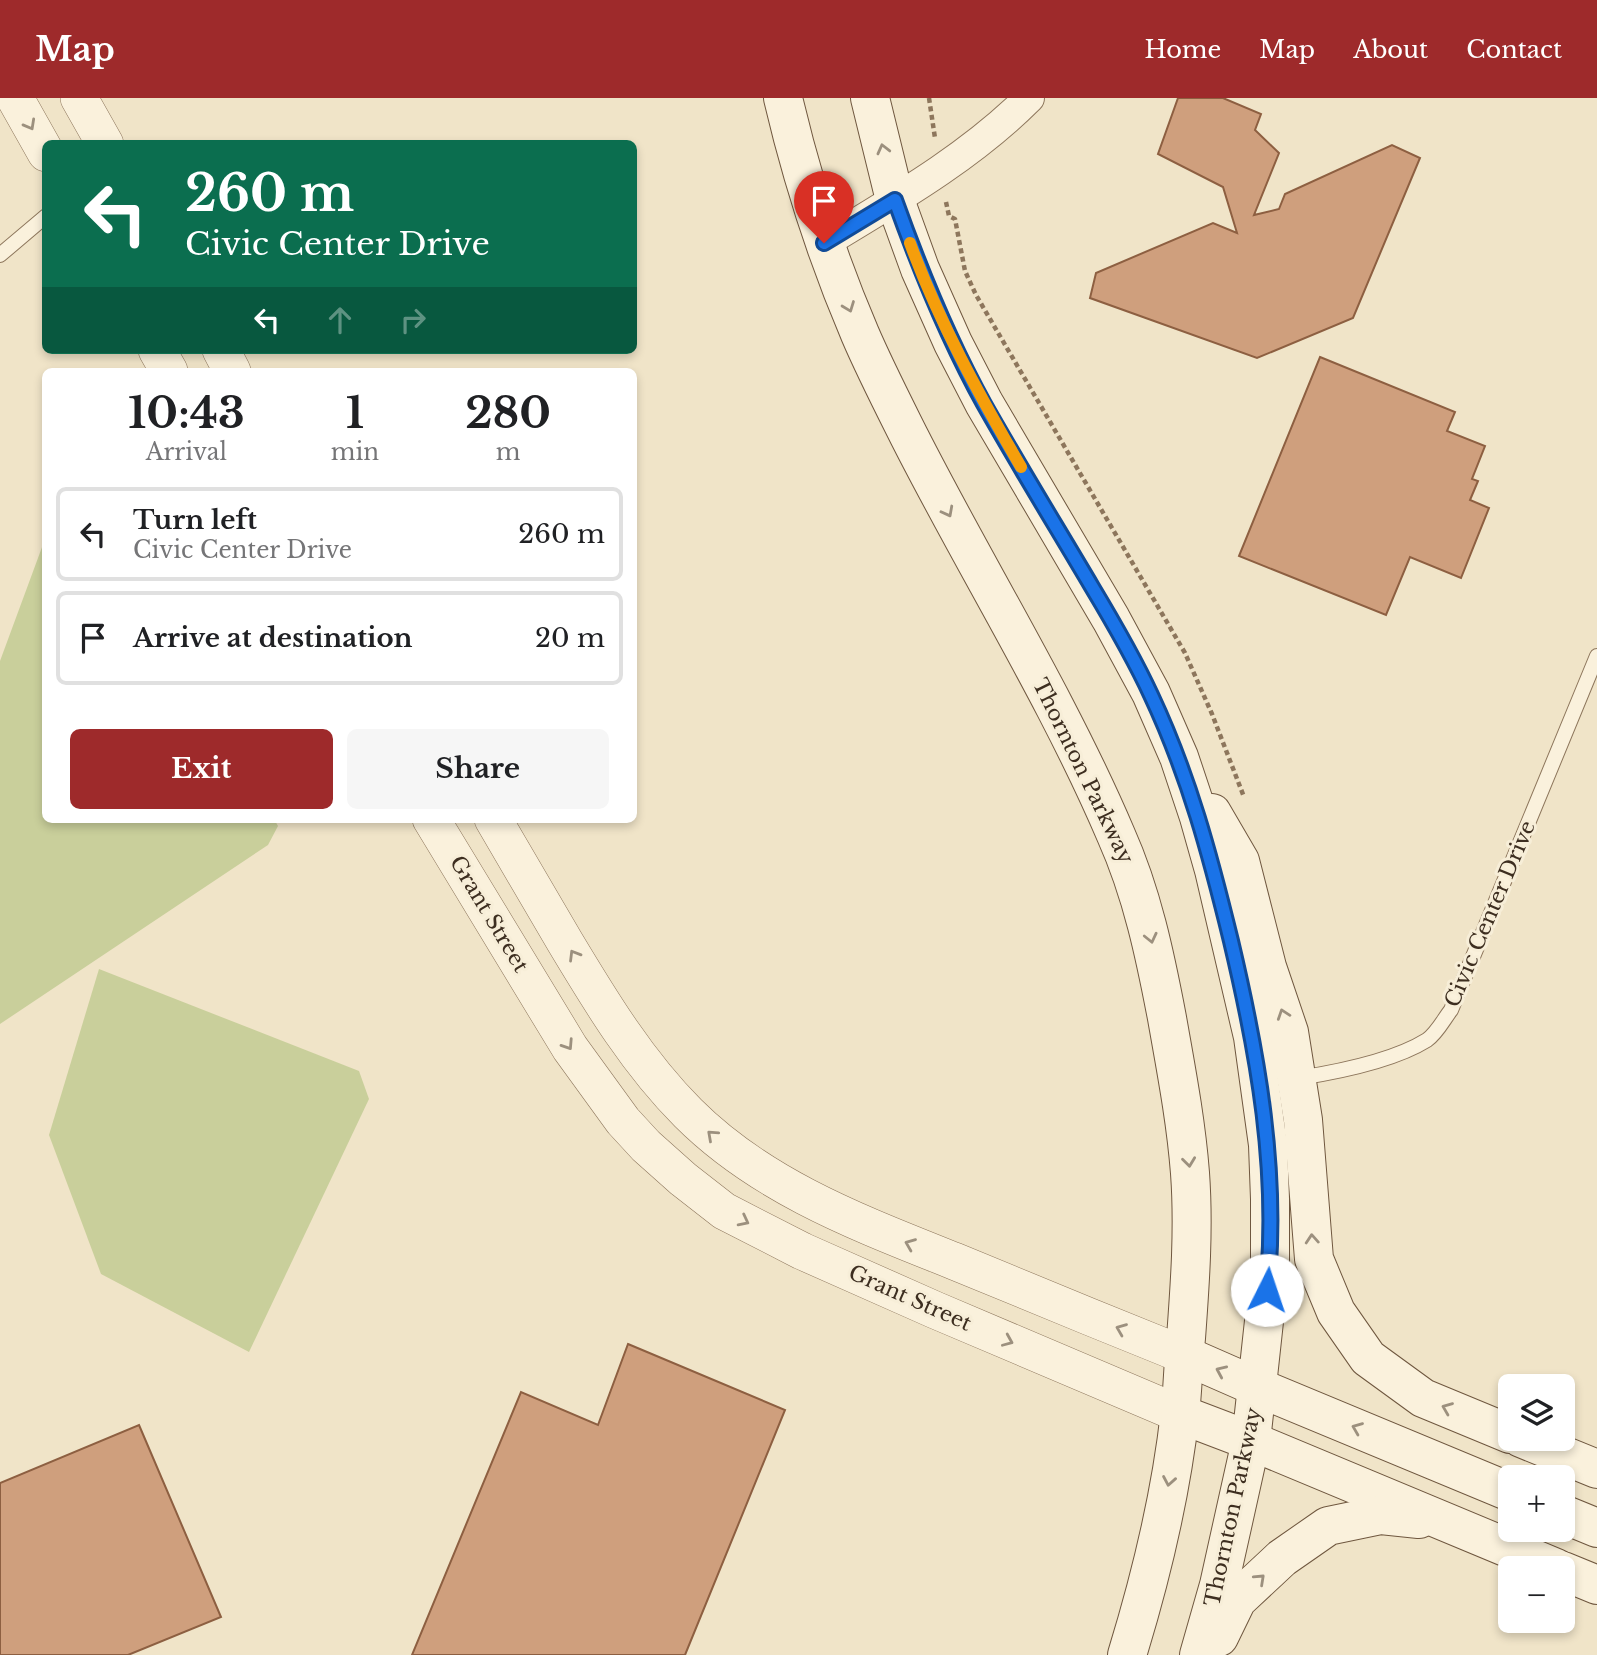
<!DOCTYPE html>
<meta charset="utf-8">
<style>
body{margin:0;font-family:"Libre Baskerville",serif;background:#f6f6f6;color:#202124;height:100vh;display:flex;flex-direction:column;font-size:26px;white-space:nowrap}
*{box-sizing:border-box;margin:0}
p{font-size:23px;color:#757577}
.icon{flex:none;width:38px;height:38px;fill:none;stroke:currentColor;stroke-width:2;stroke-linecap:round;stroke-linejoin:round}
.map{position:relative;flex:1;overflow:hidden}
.details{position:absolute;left:42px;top:270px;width:595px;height:455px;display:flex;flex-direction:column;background:#fff;border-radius:10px;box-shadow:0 4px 10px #0003}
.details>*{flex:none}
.guide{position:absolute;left:42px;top:42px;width:595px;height:214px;border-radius:10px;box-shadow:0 4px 10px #0003;background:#0b6e4f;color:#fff;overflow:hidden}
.fabs{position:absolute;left:1498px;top:1276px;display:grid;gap:14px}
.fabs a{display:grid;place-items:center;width:77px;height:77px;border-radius:10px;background:#fff;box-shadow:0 4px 10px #0003;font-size:35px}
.pin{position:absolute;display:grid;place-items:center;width:60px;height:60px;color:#fff;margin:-72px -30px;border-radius:50% 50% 50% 0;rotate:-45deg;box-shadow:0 0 7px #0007}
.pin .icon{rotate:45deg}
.me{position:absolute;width:77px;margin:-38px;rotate:4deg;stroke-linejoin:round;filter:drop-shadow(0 0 5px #0008)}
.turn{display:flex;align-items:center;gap:24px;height:147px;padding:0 28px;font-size:32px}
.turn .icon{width:91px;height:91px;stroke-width:2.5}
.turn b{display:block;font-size:49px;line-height:60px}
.lanes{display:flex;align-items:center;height:66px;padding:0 28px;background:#0003;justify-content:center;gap:35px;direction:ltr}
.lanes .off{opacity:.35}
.eta{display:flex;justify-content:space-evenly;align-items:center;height:119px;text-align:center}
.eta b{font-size:42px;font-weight:800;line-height:49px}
.primary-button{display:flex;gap:14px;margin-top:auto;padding:14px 28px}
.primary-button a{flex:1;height:80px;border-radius:10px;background:#9e2a2b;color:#fff;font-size:28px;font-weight:800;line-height:80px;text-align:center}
.primary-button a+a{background:#f6f6f6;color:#202124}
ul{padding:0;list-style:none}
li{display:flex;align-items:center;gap:21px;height:94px;margin:0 14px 10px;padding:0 14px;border:4px solid #e0e0e0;border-radius:10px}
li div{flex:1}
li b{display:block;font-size:26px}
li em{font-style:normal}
header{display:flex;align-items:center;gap:42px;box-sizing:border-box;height:98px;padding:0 35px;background:#9e2a2b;color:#fff}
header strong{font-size:33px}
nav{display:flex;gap:38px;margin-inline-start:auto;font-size:24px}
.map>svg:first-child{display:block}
.grass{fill:#c9cf9b}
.building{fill:#cf9f7d;stroke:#8d5f41;stroke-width:2}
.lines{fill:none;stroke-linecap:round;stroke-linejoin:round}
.service-casing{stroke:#8d765c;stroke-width:16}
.minor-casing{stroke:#8d765c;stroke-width:32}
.tertiary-casing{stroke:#8d765c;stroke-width:38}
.secondary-casing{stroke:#6f573f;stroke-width:40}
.path{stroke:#8d765c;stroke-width:4.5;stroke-dasharray:5 3.5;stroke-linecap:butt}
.service{stroke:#faf1dc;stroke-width:14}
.minor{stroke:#faf1dc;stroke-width:30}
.tertiary{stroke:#faf1dc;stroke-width:37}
.secondary{stroke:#faf1dc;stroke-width:38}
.oneway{stroke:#9c907e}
.route-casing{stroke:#114b97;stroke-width:18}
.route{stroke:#1a73e8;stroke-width:12}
.slow{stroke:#f59e0b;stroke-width:12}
.labels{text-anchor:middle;stroke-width:6;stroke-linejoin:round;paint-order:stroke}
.street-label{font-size:21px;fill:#3d2e20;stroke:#f7eed8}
</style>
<header>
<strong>Map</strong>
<nav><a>Home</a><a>Map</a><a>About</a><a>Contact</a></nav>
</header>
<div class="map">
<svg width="1597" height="1557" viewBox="0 0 1597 1557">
<rect width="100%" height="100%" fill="#f0e4c8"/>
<g class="grass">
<polygon points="45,441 46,721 274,721 278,728 268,747 0,926 0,563"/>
<polygon points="99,871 359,973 369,1001 249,1254 101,1176 49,1037"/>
</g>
<g class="building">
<polygon points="1178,0 1223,0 1261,16 1255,32 1279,55 1254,117 1279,111 1285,96 1392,47 1420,60 1353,220 1257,260 1090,200 1096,175 1213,125 1237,135 1223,89 1158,56"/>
<polygon points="1320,259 1455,314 1447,333 1485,348 1472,381 1478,383 1470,402 1489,410 1461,480 1410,459 1386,517 1239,458"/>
<polygon points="628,1246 785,1312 685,1557 412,1557 521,1294 598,1327"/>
<polygon points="139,1327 221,1519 128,1557 0,1557 0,1385"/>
</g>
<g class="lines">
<defs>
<g id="service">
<polyline points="0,157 46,118"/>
<path d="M1299,980C1337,974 1395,962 1427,942C1437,935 1444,921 1451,912L1597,558"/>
</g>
<path id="minor" d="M824,145C895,102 970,59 1029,0"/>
<g id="tertiary">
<polyline points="15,0 46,55"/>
<polyline points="79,0 105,46"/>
<polyline points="157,252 169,273"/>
<polyline points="221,252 232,273"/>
<polyline points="431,721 570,950 623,1023 646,1048 683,1081 724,1113 802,1153 935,1212 1180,1316"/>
<path d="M493,721C517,762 541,803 565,844C601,904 638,965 688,1015C762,1089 859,1125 954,1163C1031,1195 1107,1226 1184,1257"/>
</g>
<g id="secondary">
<path d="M783,0C802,81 827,159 860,236C875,271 893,306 910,340C977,472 1058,601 1116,737C1142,795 1155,857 1167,920C1176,971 1186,1023 1190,1075C1194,1130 1190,1186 1186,1240C1183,1265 1183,1290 1180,1315C1171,1396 1151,1479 1127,1557"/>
<polyline points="870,0 895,102 920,171 953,245 984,305 1111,521 1151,595 1179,659 1199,719 1214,772 1253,939 1268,1047 1270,1101 1270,1168 1251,1343 1219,1487 1199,1557"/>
<polyline points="1212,715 1240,763 1267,869 1289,934 1303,1022 1314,1161 1336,1214 1368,1260 1423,1300 1510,1336"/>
<polyline points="1184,1257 1257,1289 1510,1394"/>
<polyline points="1180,1316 1251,1343 1556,1470"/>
<polyline points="1521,1340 1597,1371"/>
<polyline points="1563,1416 1597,1430"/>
<polyline points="1563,1473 1597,1487"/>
<polyline points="1219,1539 1237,1502 1282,1460 1328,1428 1381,1417 1419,1421"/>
</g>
</defs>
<use href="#service" class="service-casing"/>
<use href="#minor" class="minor-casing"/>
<use href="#tertiary" class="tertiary-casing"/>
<use href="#secondary" class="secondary-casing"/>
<g class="path">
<polyline points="929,0 935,40"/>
<polyline points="946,104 949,118 955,121 965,173 976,197 1185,555 1212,616 1244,699"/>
</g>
<use href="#service" class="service"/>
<use href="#minor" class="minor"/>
<use href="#tertiary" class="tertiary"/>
<use href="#secondary" class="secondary"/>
</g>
<defs><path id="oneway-chevron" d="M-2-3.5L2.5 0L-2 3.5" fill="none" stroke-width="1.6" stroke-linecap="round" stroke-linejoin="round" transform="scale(1.75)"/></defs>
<g class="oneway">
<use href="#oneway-chevron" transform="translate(30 27) rotate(61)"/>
<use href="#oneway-chevron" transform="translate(883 51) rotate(-104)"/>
<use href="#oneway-chevron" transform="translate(849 209) rotate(69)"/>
<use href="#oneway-chevron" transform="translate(948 414) rotate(62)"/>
<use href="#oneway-chevron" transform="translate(1151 840) rotate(77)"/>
<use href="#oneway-chevron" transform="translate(574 857) rotate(-121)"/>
<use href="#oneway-chevron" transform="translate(1283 916) rotate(-109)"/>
<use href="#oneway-chevron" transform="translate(568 947) rotate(57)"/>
<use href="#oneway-chevron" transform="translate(712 1037) rotate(-138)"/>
<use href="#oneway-chevron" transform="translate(1189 1064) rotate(83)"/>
<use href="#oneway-chevron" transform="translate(744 1123) rotate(27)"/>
<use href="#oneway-chevron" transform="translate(1312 1141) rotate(-94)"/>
<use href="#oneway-chevron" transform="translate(910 1146) rotate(-158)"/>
<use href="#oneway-chevron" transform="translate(1121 1231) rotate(-158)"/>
<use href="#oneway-chevron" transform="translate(1008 1243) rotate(23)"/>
<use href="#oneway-chevron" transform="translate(1221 1273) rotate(-156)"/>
<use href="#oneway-chevron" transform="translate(1447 1310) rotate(-158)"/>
<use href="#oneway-chevron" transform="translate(1357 1330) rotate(-158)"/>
<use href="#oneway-chevron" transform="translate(1169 1383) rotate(100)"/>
<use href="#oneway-chevron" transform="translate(1260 1481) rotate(-43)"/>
</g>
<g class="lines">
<defs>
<path id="route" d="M824,145L895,102C920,172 948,241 984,306C1019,368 1056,428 1092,489C1113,524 1134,560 1151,597C1189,678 1210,757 1231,843C1258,957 1279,1074 1267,1192"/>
</defs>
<use href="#route" class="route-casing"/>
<use href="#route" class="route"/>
<path class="slow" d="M910,145C939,224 979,297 1021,369"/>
</g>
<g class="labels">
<g class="street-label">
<text transform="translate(1083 673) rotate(64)" y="7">Thornton Parkway</text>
<text transform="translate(489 816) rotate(59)" y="7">Grant Street</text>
<text transform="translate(1490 816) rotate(-67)" y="7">Civic Center Drive</text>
<text transform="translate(910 1200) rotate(24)" y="7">Grant Street</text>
<text transform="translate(1233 1409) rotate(-78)" y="7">Thornton Parkway</text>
</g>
</g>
</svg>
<div class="fabs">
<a><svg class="icon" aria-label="layers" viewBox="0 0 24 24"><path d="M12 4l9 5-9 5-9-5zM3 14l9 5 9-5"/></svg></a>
<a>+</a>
<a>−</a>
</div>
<div class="pin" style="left:824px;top:145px;background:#d93025"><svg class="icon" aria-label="arrive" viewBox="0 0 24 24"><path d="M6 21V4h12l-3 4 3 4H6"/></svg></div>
<svg class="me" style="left:1267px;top:1192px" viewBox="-20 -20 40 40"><circle r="19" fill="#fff"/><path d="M0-13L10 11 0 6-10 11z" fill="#1a73e8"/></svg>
<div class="guide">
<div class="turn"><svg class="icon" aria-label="left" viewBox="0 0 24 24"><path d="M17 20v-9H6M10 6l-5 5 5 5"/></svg><div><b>260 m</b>Civic Center Drive</div></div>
<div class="lanes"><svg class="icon" aria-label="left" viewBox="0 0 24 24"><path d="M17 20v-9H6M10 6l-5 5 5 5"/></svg><svg class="icon off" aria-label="ahead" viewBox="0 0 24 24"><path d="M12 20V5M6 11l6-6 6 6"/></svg><svg class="icon off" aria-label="right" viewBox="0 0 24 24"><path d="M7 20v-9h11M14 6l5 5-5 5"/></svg></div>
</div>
<section class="details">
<div class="eta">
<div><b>10:43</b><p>Arrival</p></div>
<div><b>1</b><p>min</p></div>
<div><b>280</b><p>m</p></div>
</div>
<ul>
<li><svg class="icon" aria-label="left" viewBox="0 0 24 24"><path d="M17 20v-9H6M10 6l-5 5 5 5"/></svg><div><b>Turn left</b><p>Civic Center Drive</p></div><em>260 m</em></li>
<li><svg class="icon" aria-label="arrive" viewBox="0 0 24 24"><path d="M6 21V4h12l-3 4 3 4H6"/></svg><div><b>Arrive at destination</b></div><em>20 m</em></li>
</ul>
<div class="primary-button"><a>Exit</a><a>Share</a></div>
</section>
</div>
